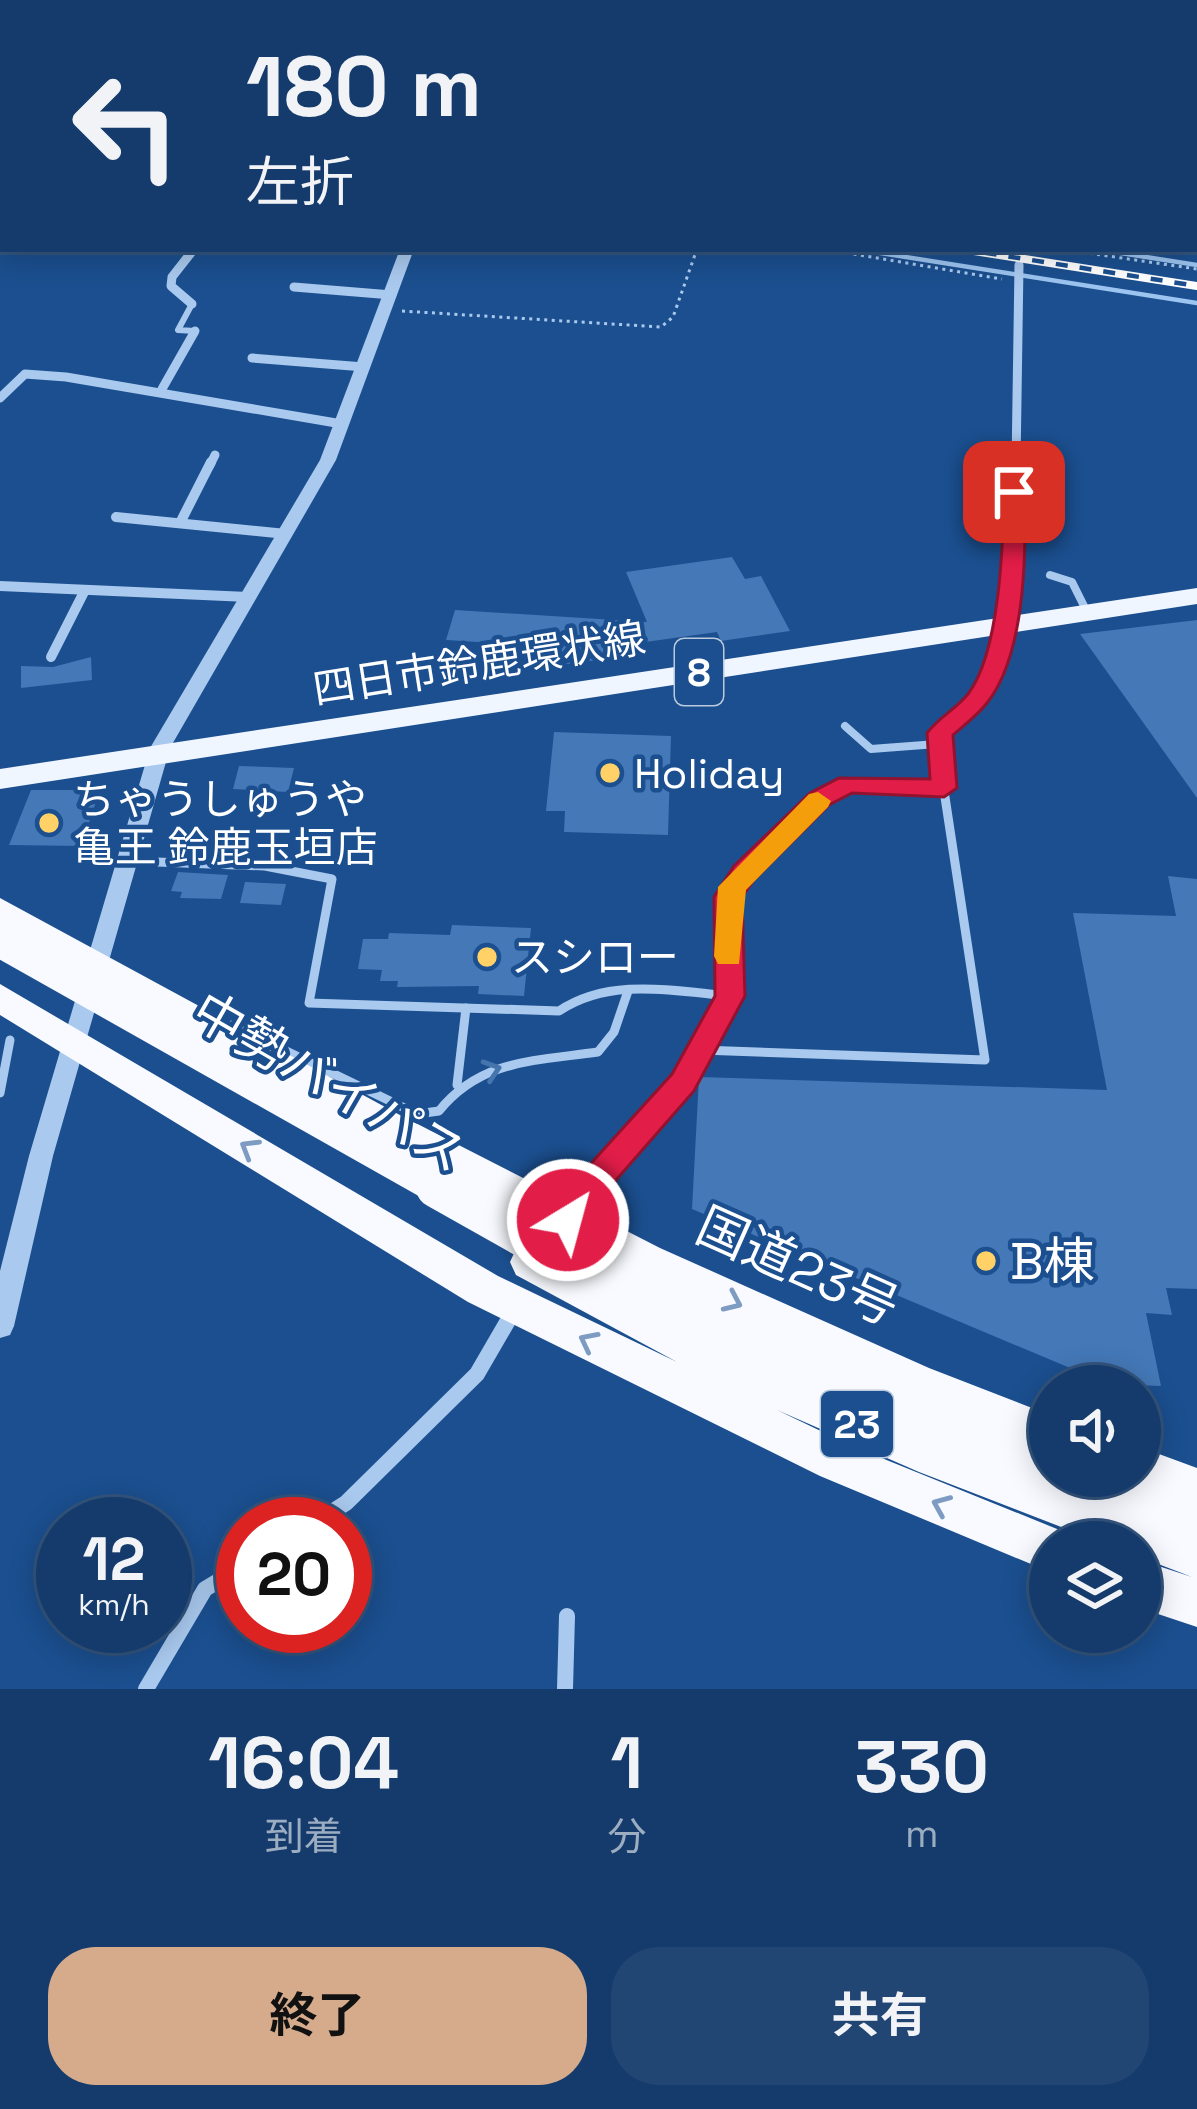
<!DOCTYPE html>
<html lang="ja">
<meta charset="utf-8">
<style>
body{margin:0;font-family:"Space Grotesk","Noto Sans JP",sans-serif;background:#214673;color:#f1f3f6;height:100vh;display:flex;flex-direction:column;font-size:45px;white-space:nowrap}
*{box-sizing:border-box;margin:0}
p{font-size:39px;color:#9dadc1}
.icon{flex:none;width:66px;height:66px;fill:none;stroke:currentColor;stroke-width:2;stroke-linecap:round;stroke-linejoin:round}
.map{position:relative;height:1689px;overflow:hidden}
.panel{display:flex;flex-direction:column;background:#143b6b;flex:1}
.panel>*{flex:none}
.guide{position:absolute;left:0px;top:0px;width:1197px;height:252px;box-shadow:0 6px 30px #0003,0 0 0 3px #33557e;background:#143b6b;color:#f1f3f6;overflow:hidden}
.fabs{position:absolute;left:1029px;top:1365px;display:grid;gap:24px}
.fabs a{display:grid;place-items:center;width:132px;height:132px;border-radius:50%;background:#143b6b;box-shadow:0 6px 30px #0003,0 0 0 3px #33557e;font-size:60px}
.speed{position:absolute;left:36px;top:1497px;display:flex;gap:24px;font-size:60px;font-weight:700;text-align:center}
.speed>*{display:grid;place-content:center;width:156px;height:156px;border-radius:50%;background:#143b6b;box-shadow:0 6px 30px #0003,0 0 0 3px #33557e;line-height:1}
.speed small{font-size:30px;font-weight:400}
.speed .limit{border:18px solid #d22;background:#fff;color:#111}
.pin{position:absolute;display:grid;place-items:center;width:102px;height:102px;color:#fff;margin:-51px;border-radius:24px;box-shadow:0 6px 18px #0006}
.me{position:absolute;width:132px;margin:-66px;rotate:37deg;stroke-linejoin:round;filter:drop-shadow(0 0 9px #0008)}
.turn{display:flex;align-items:center;gap:42px;height:252px;padding:0 48px;font-size:54px}
.turn .icon{width:156px;height:156px;stroke-width:2.5}
.turn b{display:block;font-size:84px;line-height:102px}
.eta{display:flex;justify-content:space-evenly;align-items:center;height:204px;text-align:center}
.eta b{font-size:72px;font-weight:700;line-height:84px}
.cta{display:flex;gap:24px;margin-top:auto;padding:24px 48px}
.cta a{flex:1;height:138px;border-radius:48px;background:#d6ab8b;color:#111;font-size:48px;font-weight:700;line-height:138px;text-align:center}
.cta a+a{background:#214673;color:#f1f3f6}
.map>svg:first-child{display:block}
.lines{fill:none;stroke-linecap:round;stroke-linejoin:round}
.stream{stroke:#9cc4f0;stroke-width:4.5}
.building{fill:#4478b7}
.path{stroke:#a9c9ee;stroke-width:3;stroke-dasharray:3 4.5;stroke-linecap:butt}
.service-far4{stroke:#a9c9ee;stroke-width:4.5}
.service-far3{stroke:#a9c9ee;stroke-width:6}
.service-far2{stroke:#a9c9ee;stroke-width:8}
.service-far1{stroke:#a9c9ee;stroke-width:9}
.service{stroke:#a9c9ee;stroke-width:12}
.minor-far3{stroke:#a9c9ee;stroke-width:6}
.minor-far2{stroke:#a9c9ee;stroke-width:9}
.minor-far1{stroke:#a9c9ee;stroke-width:10}
.minor{stroke:#a9c9ee;stroke-width:16}
.tertiary{fill:#a9c9ee;fill-rule:evenodd}
.primary{fill:#f0f6ff;fill-rule:evenodd}
.trunk{fill:#f8faff;fill-rule:evenodd}
.rail-casing{stroke:#fff;stroke-width:8}
.rail{stroke:#1b4f8f;stroke-width:4.5;stroke-dasharray:12;stroke-linecap:butt}
.trunk-bridge-far1{stroke:#f8faff;stroke-width:36}
.trunk-bridge{stroke:#f8faff;stroke-width:45}
.oneway{stroke:#4674ac}
.oneway2{stroke:#7e9cc1}
.route{fill:#e11d48;stroke:#92132f;stroke-width:3}
.slow{fill:#f59e0b}
.poi-dot{fill:#ffd166;stroke:#1b4f8f;stroke-width:4.5}
.labels{text-anchor:middle;stroke-width:9;stroke-linejoin:round;paint-order:stroke}
.shield{fill:#1b4f8f;stroke:#bbcadd;stroke-width:3}
.shield-label{font-size:39px;font-weight:bold;fill:#fff}
.street-label{font-size:42px;fill:#fff;stroke:#1b4f8f}
.poi-label{font-size:42px;fill:#fff;stroke:#1b4f8f;text-anchor:start}
.near-street-label{font-size:51px;fill:#fff;stroke:#1b4f8f}
.near-poi-label{font-size:51px;fill:#fff;stroke:#1b4f8f;text-anchor:start}
</style>
<div class="map">
<svg width="1197" height="1689" viewBox="0 0 1197 1689">
<rect width="100%" height="100%" fill="#1b4f8f"/>
<g class="lines">
<g class="stream">
<polyline points="855,249 1197,303"/>
<polyline points="1095,249 1197,265"/>
</g>
</g>
<g class="building">
<polygon points="732,557 745,579 761,576 790,631 721,641 717,632 624,645 629,656 552,666 545,646 446,640 455,610 647,622 626,572"/>
<polygon points="1197,620 1197,798 1080,634"/>
<polygon points="91,657 92,680 21,688 21,666 53,667"/>
<polygon points="554,732 671,736 668,835 564,832 565,811 546,811"/>
<polygon points="239,766 294,768 288,792 233,789"/>
<polygon points="31,790 100,790 81,846 9,845"/>
<polygon points="178,872 228,875 221,899 180,898 182,892 171,891"/>
<polygon points="1168,876 1197,879 1197,1289 1166,1288 1172,1315 1146,1313 1161,1386 1108,1384 692,1209 699,1077 1107,1090 1073,913 1176,916"/>
<polygon points="245,882 286,884 281,905 240,903"/>
<polygon points="452,925 531,928 524,996 478,994 479,986 397,987 398,981 380,981 382,970 358,969 363,939 388,939 389,933 450,935"/>
</g>
<g class="lines">
<g class="path">
<polyline points="1194,26 1197,33"/>
<polyline points="824,249 1002,279"/>
<polyline points="1060,249 1197,269"/>
<polyline points="402,311 661,327 673,317 697,249"/>
</g>
<polyline class="service-far4" points="352,0 385,2"/>
<polyline class="service-far3" points="192,304 178,330 195,331"/>
<g class="service-far2">
<polyline points="1050,575 1072,582 1087,612"/>
<polyline points="845,726 871,749 937,744"/>
<polyline points="843,787 915,787"/>
<polyline points="944,787 937,744 940,733 988,683 1002,626"/>
</g>
<g class="service-far1">
<path d="M130,861L265,866L332,879L309,1003L559,1011C610,977 673,991 730,996"/>
<path d="M232,1025L417,1114L439,1111C481,1059 536,1061 598,1052L614,1032L628,991"/>
<polyline points="701,1050 985,1060 943,784"/>
<polyline points="457,1085 466,1008"/>
<polyline points="0,1093 10,1040"/>
<polyline points="594,1189 683,1083 730,996 729,897 744,873 820,799 848,784 943,788"/>
</g>
<polyline class="service" points="571,1216 597,1186"/>
<polyline class="minor-far3" points="167,3 172,0"/>
<g class="minor-far2">
<polyline points="294,287 392,295"/>
<polyline points="192,304 171,286 172,277 194,249"/>
<polyline points="252,358 364,367"/>
<polyline points="162,389 195,331"/>
<polyline points="0,398 25,374 66,377 342,424"/>
<polyline points="210,465 215,455"/>
<polyline points="1016,465 1019,265"/>
</g>
<g class="minor-far1">
<polyline points="116,517 286,534"/>
<polyline points="180,523 211,462"/>
<polyline points="0,586 248,597"/>
<polyline points="1003,625 1014,564 1016,462"/>
<polyline points="51,657 85,590"/>
</g>
<g class="minor">
<polyline points="313,1524 346,1503 477,1374 513,1312"/>
<polyline points="146,1689 205,1589 243,1566"/>
<polyline points="565,1689 567,1616"/>
</g>
<g class="tertiary">
<polygon points="484,0 494,0 493,3 483,3"/>
<polygon points="400,249 414,249 336,460 170,748 53,1156 14,1326 10,1335 0,1338 0,1271 29,1156 150,748 320,460"/>
</g>
<polygon class="primary" points="1197,588 1197,604 0,789 0,769"/>
<polygon class="trunk" points="0,898 398,1114 660,1248 929,1368 1050,1415 1050,1476 1122,1480 1120,1476 1140,1476 1140,1447 1197,1468 1197,1627 1140,1608 1140,1560 1192,1577 1140,1557 1140,1542 1100,1542 919,1472 777,1410 852,1446 1067,1533 1071,1542 1050,1542 1050,1572 820,1476 468,1302 0,1015 0,984 498,1276 677,1362 516,1275 510,1262 516,1249 531,1244 575,1265 578,1257 591,1253 371,1136 0,926"/>
<defs>
<polyline id="rail" points="961,249 1197,286"/>
</defs>
<use href="#rail" class="rail-casing"/>
<use href="#rail" class="rail"/>
<polyline class="trunk-bridge-far1" points="0,939 443,1189"/>
<polyline class="trunk-bridge" points="438,1186 543,1245"/>
</g>
<defs><path id="oneway-chevron" d="M-2-3.5L2.5 0L-2 3.5" fill="none" stroke-width="1.6" stroke-linecap="round" stroke-linejoin="round" transform="scale(3)"/></defs>
<use class="oneway" href="#oneway-chevron" transform="translate(492 1070) rotate(-18)"/>
<g class="oneway2">
<use href="#oneway-chevron" transform="translate(249 1148) rotate(-149)"/>
<use href="#oneway-chevron" transform="translate(733 1302) rotate(24)"/>
<use href="#oneway-chevron" transform="translate(588 1341) rotate(-153)"/>
<use href="#oneway-chevron" transform="translate(941 1505) rotate(-157)"/>
</g>
<path class="route" d="M1014,485L1025,492C1026,552 1026,654 987,703C978,715 964,725 953,735L957,788L944,797L852,793L829,805L754,880L742,897L745,996L694,1091L617,1179L579,1230L568,1234L556,1230L551,1220L594,1160L672,1074L715,996L714,897L734,866L810,793L839,778L930,779L927,733C938,718 956,709 968,694C1000,652 1003,544 1004,492Z"/>
<polygon class="slow" points="818,792 831,801 828,807 746,890 739,964 718,964 714,956 718,887 809,794"/>
<g class="poi-dot">
<circle cx="610" cy="773" r="12"/>
<circle cx="49" cy="823" r="12"/>
<circle cx="487" cy="957" r="12"/>
<circle cx="986" cy="1261" r="12"/>
</g>
<g class="labels">
<g class="shield">
<rect x="675" y="639" width="48" height="66" rx="9"/>
<rect x="821" y="1391" width="72" height="66" rx="9"/>
</g>
<g class="shield-label">
<text x="699" y="686">8</text>
<text x="857" y="1438">23</text>
</g>
<g class="street-label">
<text transform="translate(479 663) rotate(-9)" y="15">四日市鈴鹿環状線</text>
</g>
<g class="poi-label">
<text x="634" y="788">Holiday</text>
<text x="73" y="814">ちゃうしゅうや<tspan x="73" dy="48">亀王 鈴鹿玉垣店</tspan></text>
<text x="511" y="972">スシロー</text>
</g>
<g class="near-street-label">
<text transform="translate(329 1082) rotate(30)" y="18">中勢バイパス</text>
<text transform="translate(798 1266) rotate(24)" y="18">国道23号</text>
</g>
<g class="near-poi-label">
<text x="1010" y="1279">B棟</text>
</g>
</g>
</svg>
<div class="fabs">
<a><svg class="icon" aria-label="sound" viewBox="0 0 24 24"><path d="M4 9h4l5-4v14l-5-4H4zM17 9q2 3 0 6"/></svg></a>
<a><svg class="icon" aria-label="layers" viewBox="0 0 24 24"><path d="M12 4l9 5-9 5-9-5zM3 14l9 5 9-5"/></svg></a>
</div>
<div class="speed"><div>12<small>km/h</small></div><div class="limit">20</div></div>
<div class="pin" style="left:1014px;top:492px;background:#d93025"><svg class="icon" aria-label="arrive" viewBox="0 0 24 24"><path d="M6 21V4h12l-3 4 3 4H6"/></svg></div>
<svg class="me" style="left:568px;top:1220px" viewBox="-20 -20 40 40"><circle r="17" fill="#e11d48" stroke="#fff" stroke-width="3"/><path d="M0-11L8 9 0 5-8 9z" fill="#fff"/></svg>
<div class="guide">
<div class="turn"><svg class="icon" aria-label="left" viewBox="0 0 24 24"><path d="M17 20v-9H6M10 6l-5 5 5 5"/></svg><div><b>180 m</b>左折</div></div>
</div>
</div>
<section class="panel">
<div class="eta">
<div><b>16:04</b><p>到着</p></div>
<div><b>1</b><p>分</p></div>
<div><b>330</b><p>m</p></div>
</div>
<div class="cta"><a>終了</a><a>共有</a></div>
</section>
